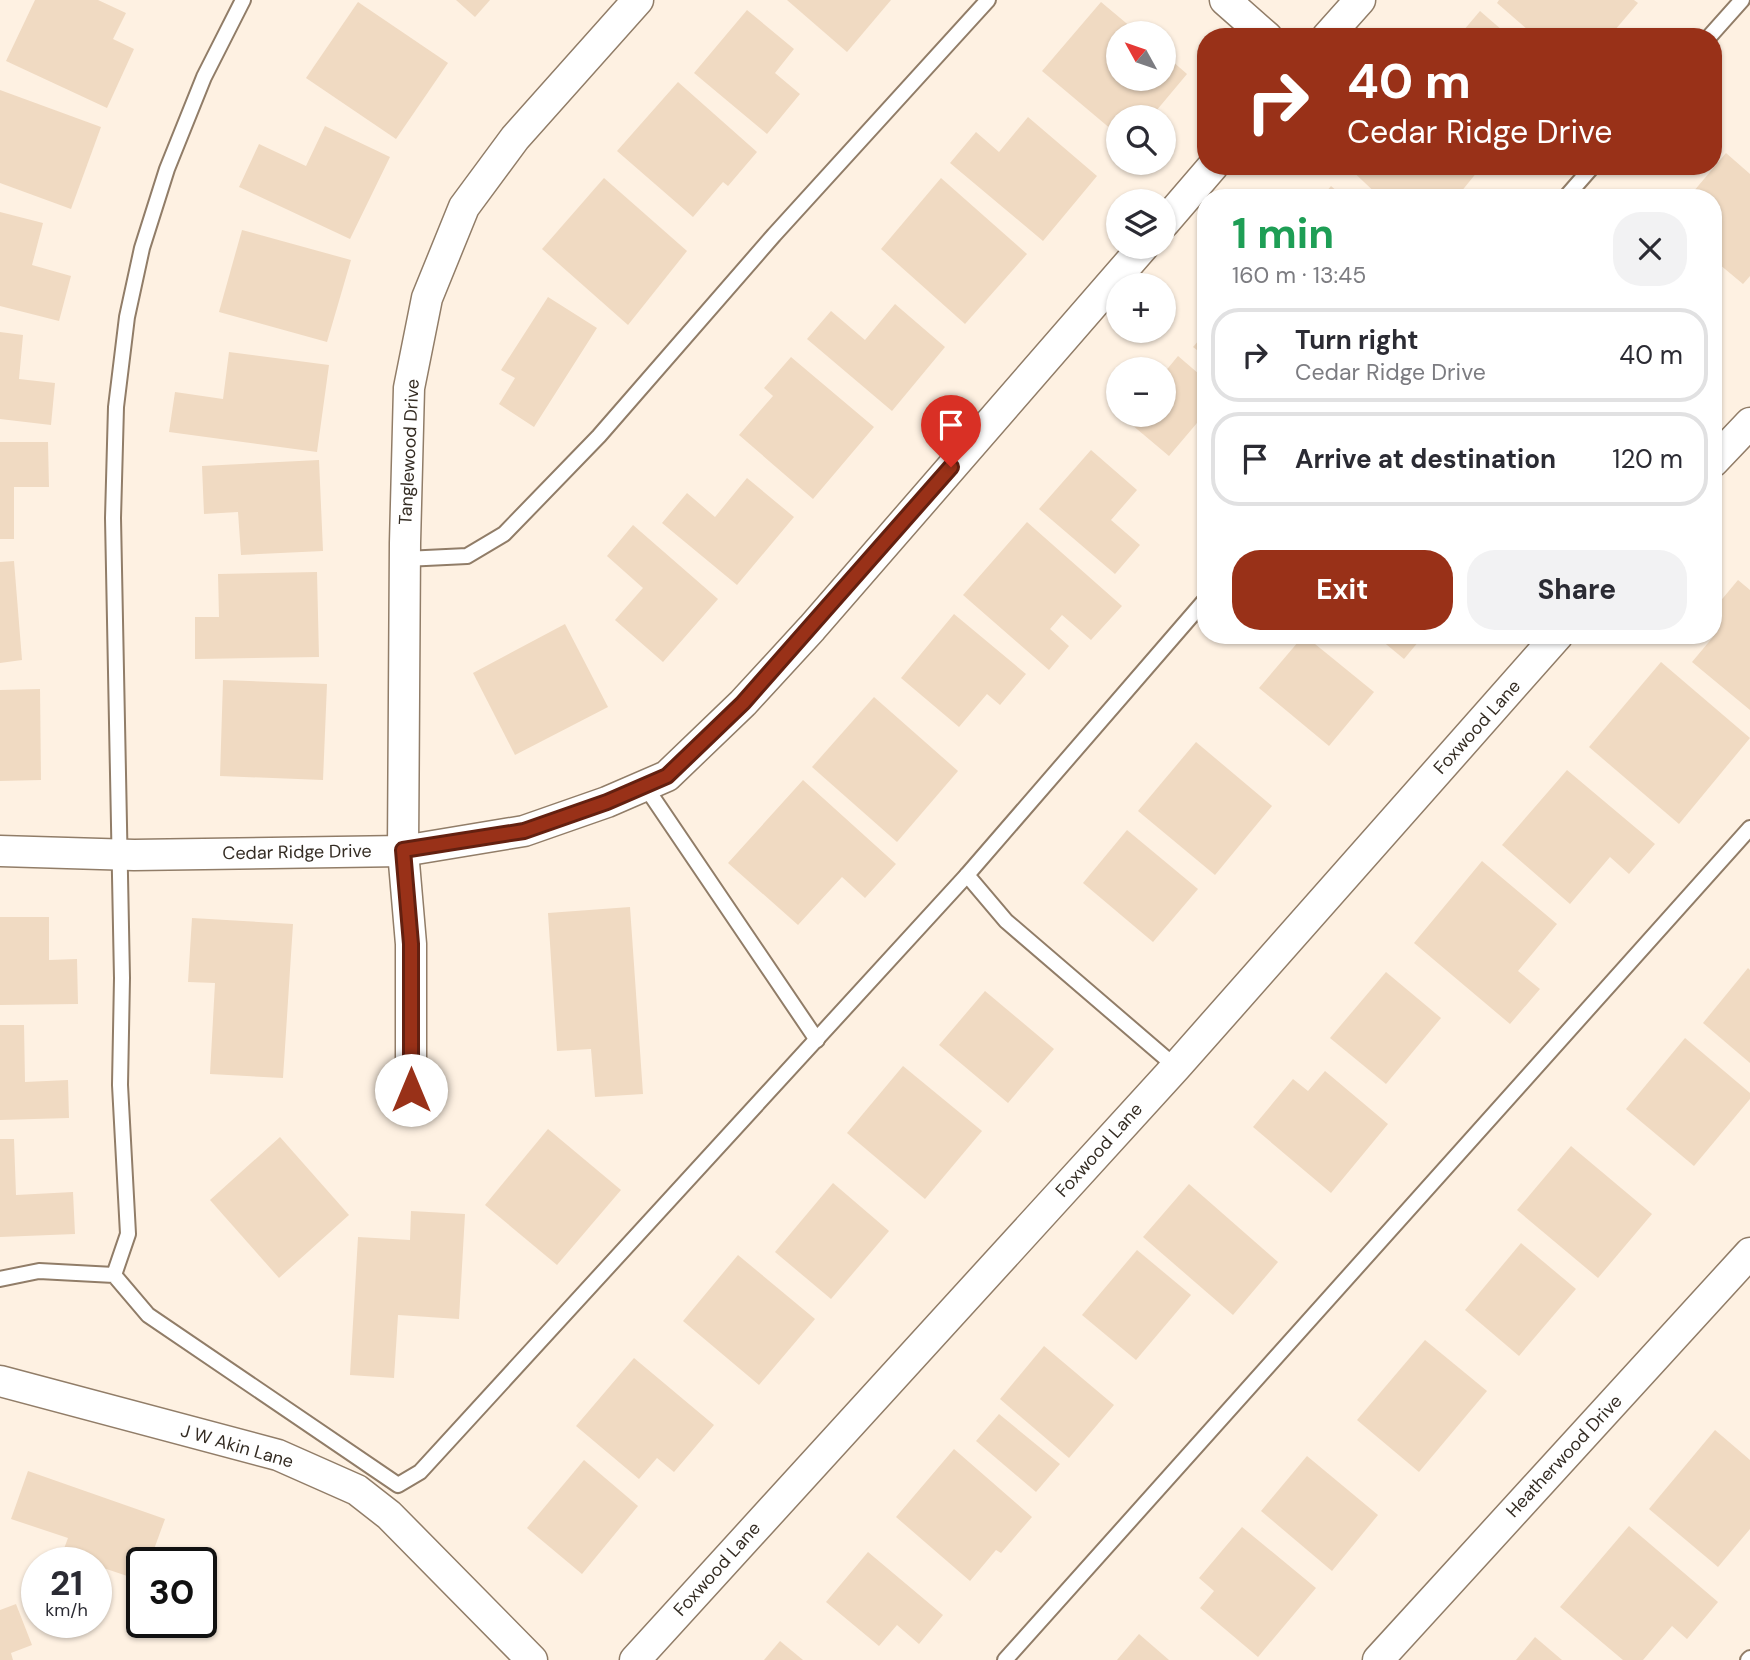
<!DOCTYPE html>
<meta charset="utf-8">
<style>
body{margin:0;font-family:"DM Sans",sans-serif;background:#f2f2f3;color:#2b2b33;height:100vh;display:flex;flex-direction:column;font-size:26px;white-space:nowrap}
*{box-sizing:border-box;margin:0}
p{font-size:23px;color:#7c7c81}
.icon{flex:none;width:38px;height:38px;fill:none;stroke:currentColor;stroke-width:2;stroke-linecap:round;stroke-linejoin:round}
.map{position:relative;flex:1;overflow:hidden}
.details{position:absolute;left:1197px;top:189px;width:525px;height:455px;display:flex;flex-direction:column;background:#fff;border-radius:28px;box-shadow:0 2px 5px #0004}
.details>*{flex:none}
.banner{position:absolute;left:1197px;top:28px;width:525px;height:147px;border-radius:28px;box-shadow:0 2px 5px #0004;background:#993118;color:#fff;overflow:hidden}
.needle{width:46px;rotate:310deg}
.controls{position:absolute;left:1106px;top:21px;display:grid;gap:14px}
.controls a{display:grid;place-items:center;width:70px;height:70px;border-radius:50%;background:#fff;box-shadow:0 2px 5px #0004;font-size:35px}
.speed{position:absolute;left:21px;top:1547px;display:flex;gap:14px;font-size:35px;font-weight:700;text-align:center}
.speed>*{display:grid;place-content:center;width:91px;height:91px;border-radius:50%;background:#fff;box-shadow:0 2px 5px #0004;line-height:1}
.speed small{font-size:18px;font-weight:400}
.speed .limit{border:4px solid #111;border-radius:10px;background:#fff;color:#111}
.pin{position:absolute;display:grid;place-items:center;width:60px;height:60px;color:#fff;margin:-72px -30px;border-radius:50% 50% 50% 0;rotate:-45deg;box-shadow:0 0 7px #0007}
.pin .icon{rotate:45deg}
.me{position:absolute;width:77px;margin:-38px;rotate:0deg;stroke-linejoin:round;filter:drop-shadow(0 0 5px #0008)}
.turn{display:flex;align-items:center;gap:24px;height:147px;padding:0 35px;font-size:32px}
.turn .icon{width:91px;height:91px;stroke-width:2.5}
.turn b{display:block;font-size:49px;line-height:60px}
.round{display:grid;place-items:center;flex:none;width:74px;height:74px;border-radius:28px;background:#f2f2f3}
.summary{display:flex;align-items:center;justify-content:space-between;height:119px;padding:0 35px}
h1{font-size:42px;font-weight:700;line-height:52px;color:#1e9e55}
.action{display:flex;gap:14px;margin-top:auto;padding:14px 35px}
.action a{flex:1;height:80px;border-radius:28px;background:#993118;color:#fff;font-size:28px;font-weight:700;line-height:80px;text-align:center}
.action a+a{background:#f2f2f3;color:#2b2b33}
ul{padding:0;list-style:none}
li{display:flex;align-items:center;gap:21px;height:94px;margin:0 14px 10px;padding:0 21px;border:4px solid #e1e1e2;border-radius:28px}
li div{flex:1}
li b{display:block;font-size:26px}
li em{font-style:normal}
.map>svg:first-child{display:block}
.building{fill:#f0dac2}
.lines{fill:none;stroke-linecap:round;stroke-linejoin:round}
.service-casing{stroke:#917d68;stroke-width:18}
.minor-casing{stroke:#917d68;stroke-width:33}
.service{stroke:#fff;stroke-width:14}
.minor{stroke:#fff;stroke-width:30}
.route-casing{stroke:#632010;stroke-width:18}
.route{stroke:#993118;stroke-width:12}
.labels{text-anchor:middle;stroke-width:6;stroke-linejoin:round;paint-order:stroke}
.street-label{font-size:18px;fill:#342c23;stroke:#fff}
</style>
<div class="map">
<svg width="1750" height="1660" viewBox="0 0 1750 1660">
<rect width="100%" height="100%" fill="#fef1e2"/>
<g class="building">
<polygon points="35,0 98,0 126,13 113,39 134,49 107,108 6,61"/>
<polygon points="456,0 490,0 475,17"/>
<polygon points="787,0 891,0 847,52"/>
<polygon points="1499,0 1634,0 1638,3 1609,37 1536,37 1497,3"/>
<polygon points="358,2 448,63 396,139 306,78"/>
<polygon points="1101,2 1138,33 1118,33 1118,79 1164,79 1164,54 1187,74 1151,117 1118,117 1118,135 1042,71"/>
<polygon points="747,10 794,49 775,73 800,94 767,134 694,73"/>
<polygon points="1480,11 1510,37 1458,37"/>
<polygon points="678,82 757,152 728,186 723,182 693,217 617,151"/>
<polygon points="0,90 101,127 71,209 0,183"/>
<polygon points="1028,117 1097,176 1043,241 950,163 976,132 999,152"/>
<polygon points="325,126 390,157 350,239 239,187 259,144 306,166"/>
<polygon points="1726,153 1750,174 1750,276 1743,284 1713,259 1713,198 1688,198"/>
<polygon points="1347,166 1482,166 1456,198 1381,198"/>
<polygon points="604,178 687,251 628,325 542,249"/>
<polygon points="941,178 1027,254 965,324 881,249"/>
<polygon points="1331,186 1345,198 1321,198"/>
<polygon points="0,212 43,223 32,265 71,276 59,321 0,306"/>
<polygon points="242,230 351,260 327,342 219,312"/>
<polygon points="548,297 597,328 534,427 499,404 515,378 501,370"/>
<polygon points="895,304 945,347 892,411 807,339 831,311 865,340"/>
<polygon points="0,332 23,335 19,379 55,383 51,425 0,419"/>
<polygon points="1206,332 1206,357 1193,347"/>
<polygon points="229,352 329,365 317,452 169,432 175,392 223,399"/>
<polygon points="1178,356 1206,380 1206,430 1197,423 1169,456 1125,419 1128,415 1164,415 1164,373"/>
<polygon points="791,357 874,427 813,499 739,435 773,396 764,388"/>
<polygon points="0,442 48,442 49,487 14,487 14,539 0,539"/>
<polygon points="1091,450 1137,490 1111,520 1140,545 1115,574 1039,509"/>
<polygon points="319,460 323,551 241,555 238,512 204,514 202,466"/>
<polygon points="747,478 794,517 737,585 662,523 687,493 715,517"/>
<polygon points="1027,522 1122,606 1091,640 1062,615 1050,629 1069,646 1049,670 963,595"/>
<polygon points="633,525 718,599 663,662 615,620 643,588 607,556"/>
<polygon points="14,561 22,660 0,663 0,562"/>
<polygon points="317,572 319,657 195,659 195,617 219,617 218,574"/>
<polygon points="1738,580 1750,590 1750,710 1692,662 1713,637 1710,635 1713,635 1713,610"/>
<polygon points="954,614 1026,674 1000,705 987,694 959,727 901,678"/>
<polygon points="565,624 608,707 515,755 473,673"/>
<polygon points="1304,635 1374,692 1329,746 1259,688"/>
<polygon points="1375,635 1424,635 1404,659"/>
<polygon points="1661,662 1750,738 1679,824 1589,747"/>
<polygon points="223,680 327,684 323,780 220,776"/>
<polygon points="40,689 41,780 0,781 0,690"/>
<polygon points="874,697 958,771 897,842 812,767"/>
<polygon points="1196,742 1272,806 1215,875 1138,811"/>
<polygon points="1567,770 1655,844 1629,874 1610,857 1570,904 1502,845"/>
<polygon points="803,780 896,864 865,898 842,877 798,925 728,863"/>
<polygon points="1127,830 1198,889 1153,942 1083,883"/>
<polygon points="1482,861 1557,924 1518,971 1540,989 1510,1024 1414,943"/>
<polygon points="630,907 643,1094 595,1097 591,1049 557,1051 548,913"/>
<polygon points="0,917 49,917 49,960 77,959 78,1004 0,1005"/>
<polygon points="192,918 293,924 283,1078 210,1074 215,983 188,982"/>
<polygon points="1748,968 1750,970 1750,1063 1703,1023"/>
<polygon points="1386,972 1441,1018 1386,1084 1330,1038"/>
<polygon points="985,991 1054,1049 1008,1103 939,1045"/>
<polygon points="0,1025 24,1025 25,1082 68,1080 69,1118 0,1120"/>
<polygon points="1685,1038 1750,1093 1750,1099 1694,1166 1626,1109"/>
<polygon points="903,1066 982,1131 925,1199 847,1133"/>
<polygon points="1325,1071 1388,1124 1331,1193 1253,1127 1293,1079 1308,1091"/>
<polygon points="548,1129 621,1190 557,1265 485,1205"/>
<polygon points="280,1137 349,1215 279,1278 210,1200"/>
<polygon points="0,1139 14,1139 16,1195 73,1192 75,1234 0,1237"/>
<polygon points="1571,1146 1652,1214 1598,1278 1517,1210"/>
<polygon points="833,1183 889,1231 831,1299 775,1252"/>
<polygon points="1189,1184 1278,1262 1233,1315 1143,1237"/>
<polygon points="411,1211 465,1214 459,1319 398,1315 394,1378 350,1375 358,1237 410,1240"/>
<polygon points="1521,1243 1576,1289 1519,1356 1465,1310"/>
<polygon points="1137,1250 1191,1295 1136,1360 1082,1315"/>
<polygon points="738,1255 815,1319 759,1385 683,1321"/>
<polygon points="1425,1340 1487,1391 1419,1472 1357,1420"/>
<polygon points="1044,1346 1114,1405 1069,1458 1000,1399"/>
<polygon points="634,1358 714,1425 674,1472 657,1458 639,1479 576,1426"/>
<polygon points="999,1414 1060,1464 1036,1492 976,1441"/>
<polygon points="1715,1430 1750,1460 1750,1529 1718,1567 1649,1509"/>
<polygon points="954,1449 1032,1517 1001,1553 996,1550 970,1581 896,1517"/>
<polygon points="1307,1456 1378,1515 1332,1571 1261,1511"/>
<polygon points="584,1460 638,1506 582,1574 527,1528"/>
<polygon points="28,1471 165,1519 149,1563 142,1563 142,1581 62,1554 68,1538 11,1519"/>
<polygon points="1629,1526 1718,1602 1687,1639 1672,1626 1643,1660 1623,1660 1560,1607"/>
<polygon points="1242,1527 1316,1588 1258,1657 1200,1608 1214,1591 1199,1578"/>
<polygon points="868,1552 943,1615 919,1644 897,1625 879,1646 826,1602"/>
<polygon points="16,1604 32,1645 11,1653 13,1660 0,1660 0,1610"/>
<polygon points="1139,1634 1169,1660 1117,1660"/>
<polygon points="1535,1637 1562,1660 1516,1660"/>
<polygon points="780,1641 803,1660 764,1660"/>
</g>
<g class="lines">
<defs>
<g id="service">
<polyline points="1709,37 1742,0"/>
<polyline points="1565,198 1593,166"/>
<polyline points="405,559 467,556 504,534 599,436 774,235 988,0"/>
<polyline points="645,786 817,1040"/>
<polyline points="1176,1067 1006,921 967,875 1206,599"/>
<polyline points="114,1275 128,1234 120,1085 122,978 113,518 116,407 127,317 142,248 167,169 204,77 243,0"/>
<polyline points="0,1279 39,1271 114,1275 148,1315 398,1485 420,1472 967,875"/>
<polyline points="1005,1660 1750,828"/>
<polyline points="1748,1660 1750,1658"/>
</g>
<g id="minor">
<polyline points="1225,0 1267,37"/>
<polyline points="1327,37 1360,0"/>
<polyline points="1164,223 1213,166"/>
<polyline points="1713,462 1750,423"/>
<polyline points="0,851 134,855 403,851 524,831 607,802 667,776 743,703 812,628 1143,247"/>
<polyline points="411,1090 411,944 403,851 405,543 409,388 427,298 464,207 515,138 638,0"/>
<polyline points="0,1381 278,1455 357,1490 389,1515 532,1660"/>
<polyline points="635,1660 1176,1067 1558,635"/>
<polyline points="1378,1660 1750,1253"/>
</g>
</defs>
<use href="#service" class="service-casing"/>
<use href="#minor" class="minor-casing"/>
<use href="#service" class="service"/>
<use href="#minor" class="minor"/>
</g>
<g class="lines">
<defs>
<polyline id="route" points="411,1090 411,944 403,850 524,831 607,802 667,776 743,703 951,467"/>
</defs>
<use href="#route" class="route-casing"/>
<use href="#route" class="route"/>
</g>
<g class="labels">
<g class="street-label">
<text transform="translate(409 452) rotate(-87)" y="6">Tanglewood Drive</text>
<text transform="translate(1477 727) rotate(-48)" y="6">Foxwood Lane</text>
<text transform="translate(297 852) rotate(-1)" y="6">Cedar Ridge Drive</text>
<text transform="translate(1099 1150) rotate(-48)" y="6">Foxwood Lane</text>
<text transform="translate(237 1446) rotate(16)" y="6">J W Akin Lane</text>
<text transform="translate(1564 1456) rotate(-47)" y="6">Heatherwood Drive</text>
<text transform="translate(717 1569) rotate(-48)" y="6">Foxwood Lane</text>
</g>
</g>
</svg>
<div class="controls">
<a><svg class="needle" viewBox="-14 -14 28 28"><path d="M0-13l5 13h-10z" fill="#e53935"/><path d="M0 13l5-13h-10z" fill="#7c7c81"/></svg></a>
<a><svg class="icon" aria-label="search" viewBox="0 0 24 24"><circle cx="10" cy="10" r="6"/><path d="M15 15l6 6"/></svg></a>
<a><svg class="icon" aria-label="layers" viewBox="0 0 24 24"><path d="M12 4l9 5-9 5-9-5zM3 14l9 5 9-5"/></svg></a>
<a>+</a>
<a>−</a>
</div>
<div class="speed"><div>21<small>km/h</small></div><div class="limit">30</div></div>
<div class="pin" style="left:951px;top:467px;background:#d93025"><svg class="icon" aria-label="arrive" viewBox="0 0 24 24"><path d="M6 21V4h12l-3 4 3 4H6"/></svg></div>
<svg class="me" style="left:411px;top:1090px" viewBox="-20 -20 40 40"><circle r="19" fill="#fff"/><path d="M0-13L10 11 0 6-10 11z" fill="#993118"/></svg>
<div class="banner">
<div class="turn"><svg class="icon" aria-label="right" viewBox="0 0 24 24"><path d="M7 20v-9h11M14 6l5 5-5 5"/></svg><div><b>40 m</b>Cedar Ridge Drive</div></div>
</div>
<section class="details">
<div class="summary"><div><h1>1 min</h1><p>160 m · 13:45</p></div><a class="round"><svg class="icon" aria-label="close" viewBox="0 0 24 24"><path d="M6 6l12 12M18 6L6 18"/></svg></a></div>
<ul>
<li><svg class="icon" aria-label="right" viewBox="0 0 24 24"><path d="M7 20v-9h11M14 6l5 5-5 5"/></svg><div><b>Turn right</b><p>Cedar Ridge Drive</p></div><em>40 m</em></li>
<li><svg class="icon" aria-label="arrive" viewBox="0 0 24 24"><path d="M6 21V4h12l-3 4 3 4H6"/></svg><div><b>Arrive at destination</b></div><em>120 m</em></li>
</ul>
<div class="action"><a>Exit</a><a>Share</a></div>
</section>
</div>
